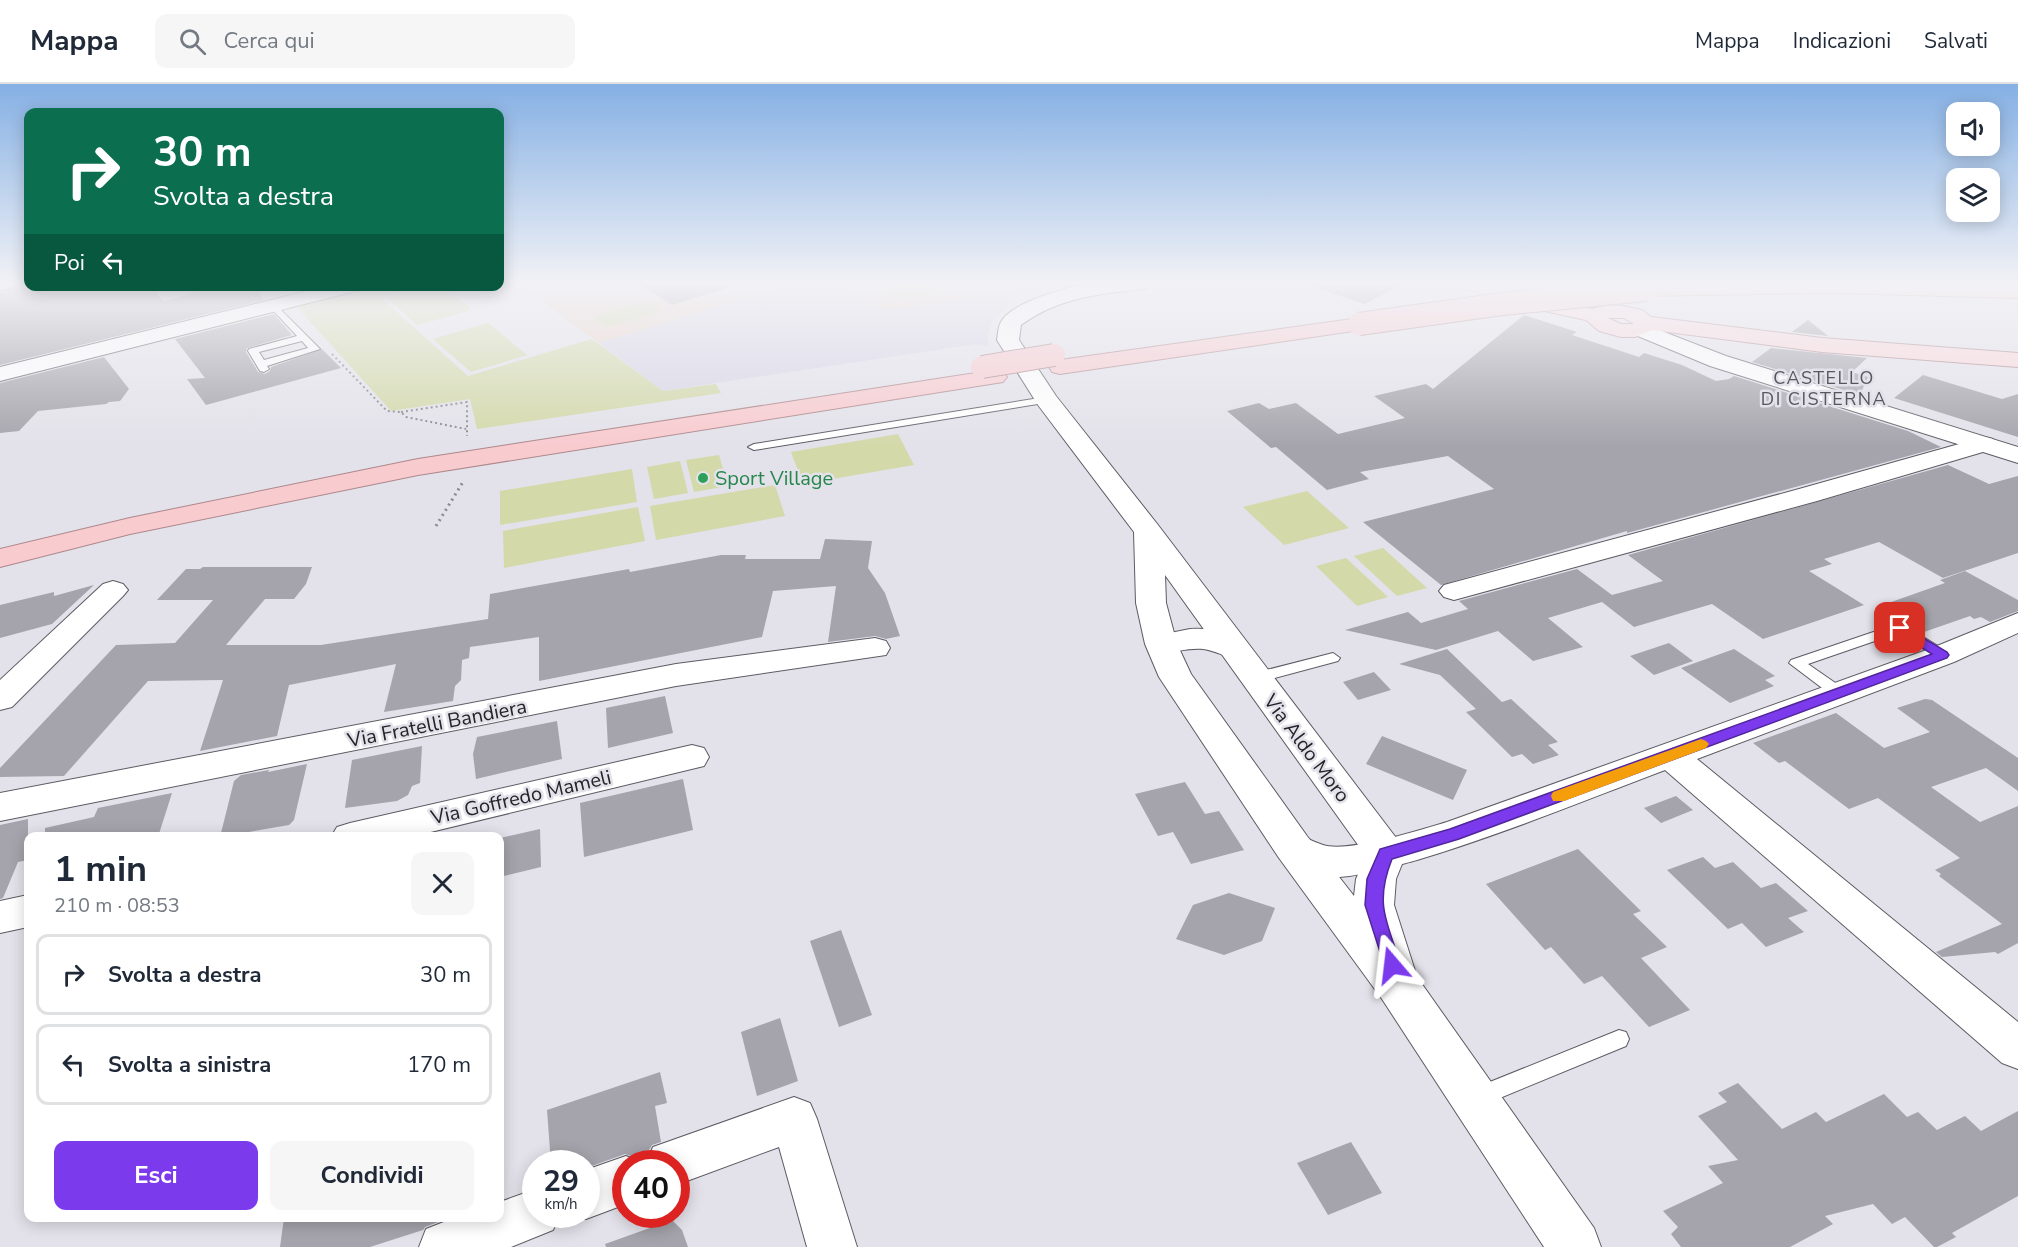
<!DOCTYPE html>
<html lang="it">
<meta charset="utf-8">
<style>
body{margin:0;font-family:"Nunito Sans",sans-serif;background:#f6f6f7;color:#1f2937;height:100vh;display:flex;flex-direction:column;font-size:22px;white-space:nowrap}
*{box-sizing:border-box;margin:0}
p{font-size:20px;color:#747a83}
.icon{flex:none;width:33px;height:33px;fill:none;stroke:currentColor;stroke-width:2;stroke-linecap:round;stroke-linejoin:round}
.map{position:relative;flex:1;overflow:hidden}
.details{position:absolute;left:24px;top:748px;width:480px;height:390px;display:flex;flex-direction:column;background:#fff;border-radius:12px;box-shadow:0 3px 15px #0003}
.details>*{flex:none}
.top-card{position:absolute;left:24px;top:24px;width:480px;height:183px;border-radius:12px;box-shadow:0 3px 15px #0003;background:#0b6e4f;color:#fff;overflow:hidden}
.tools{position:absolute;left:1946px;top:18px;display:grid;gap:12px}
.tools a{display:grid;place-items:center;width:54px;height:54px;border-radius:12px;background:#fff;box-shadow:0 3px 15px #0003;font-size:30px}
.speed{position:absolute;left:522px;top:1066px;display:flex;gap:12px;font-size:30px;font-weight:700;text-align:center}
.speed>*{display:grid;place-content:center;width:78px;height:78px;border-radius:50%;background:#fff;box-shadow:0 3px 15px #0003;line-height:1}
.speed small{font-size:15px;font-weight:400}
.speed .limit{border:9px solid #d22;background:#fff;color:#111}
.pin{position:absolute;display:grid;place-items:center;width:51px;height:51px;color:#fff;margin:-26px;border-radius:12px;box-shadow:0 3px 9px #0006}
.me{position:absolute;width:66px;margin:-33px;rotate:343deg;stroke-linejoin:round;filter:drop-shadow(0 0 4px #0008)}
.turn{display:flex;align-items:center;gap:21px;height:126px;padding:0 30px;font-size:27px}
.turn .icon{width:78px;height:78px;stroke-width:2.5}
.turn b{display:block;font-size:42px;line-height:51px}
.then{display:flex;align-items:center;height:57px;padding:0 30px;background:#0003;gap:12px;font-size:22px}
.round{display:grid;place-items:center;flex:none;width:63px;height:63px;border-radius:12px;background:#f6f6f7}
.summary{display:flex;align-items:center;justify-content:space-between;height:102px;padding:0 30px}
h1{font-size:36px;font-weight:700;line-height:45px}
.cta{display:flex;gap:12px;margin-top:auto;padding:12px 30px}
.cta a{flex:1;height:69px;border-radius:12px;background:#7c3aed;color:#fff;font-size:24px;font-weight:700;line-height:69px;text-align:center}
.cta a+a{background:#f6f6f7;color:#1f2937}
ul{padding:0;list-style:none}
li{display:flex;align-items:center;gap:18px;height:81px;margin:0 12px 9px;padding:0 18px;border:3px solid #e0e1e3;border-radius:12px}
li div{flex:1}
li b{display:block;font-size:22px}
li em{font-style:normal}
header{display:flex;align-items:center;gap:36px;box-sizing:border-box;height:84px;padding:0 30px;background:#fff;border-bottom:2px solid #e0e1e3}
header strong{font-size:28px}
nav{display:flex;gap:33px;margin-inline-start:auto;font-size:21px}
.search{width:420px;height:54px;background:#f6f6f7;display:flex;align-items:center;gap:15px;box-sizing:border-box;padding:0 21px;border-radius:12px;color:#747a83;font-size:22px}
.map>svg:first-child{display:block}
.built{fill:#d8d5e5}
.education{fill:#ead4c8}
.green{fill:#d3d9a9}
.building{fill:#a5a3ab}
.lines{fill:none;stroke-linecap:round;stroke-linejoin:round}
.service-casing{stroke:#5d5b63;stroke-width:2}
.minor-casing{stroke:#5d5b63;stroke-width:2}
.tertiary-casing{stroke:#5d5b63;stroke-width:2}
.primary-casing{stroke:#ad888c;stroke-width:2}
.trunk-casing{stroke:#ad888c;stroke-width:2}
.path-far1{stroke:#8a898f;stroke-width:2;stroke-dasharray:2 3;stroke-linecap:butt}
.path{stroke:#8a898f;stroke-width:3;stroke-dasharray:2 4;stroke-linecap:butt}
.service{fill:#fff;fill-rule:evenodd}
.minor{fill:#fff;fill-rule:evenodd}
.tertiary{fill:#fff;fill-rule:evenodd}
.primary{fill:#fad8db;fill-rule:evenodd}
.trunk{fill:#f8cbcf;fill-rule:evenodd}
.trunk-bridge-casing{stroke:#ad888c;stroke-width:24;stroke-linecap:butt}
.trunk-bridge{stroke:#f8cbcf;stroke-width:22}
.route{fill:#7c3aed;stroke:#51269a;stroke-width:1.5}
.slow{fill:#f59e0b}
.leisure-dot{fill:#2e9e5b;stroke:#e3e2ea;stroke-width:2}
.labels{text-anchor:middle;stroke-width:5;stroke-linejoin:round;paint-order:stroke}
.far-quarter-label{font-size:18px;letter-spacing:1.5px;fill:#57565d;stroke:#e3e2ea}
.leisure-label{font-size:20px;fill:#27864d;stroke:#e3e2ea;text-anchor:start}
.street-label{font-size:20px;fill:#242327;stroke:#e3e2ea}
</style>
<header>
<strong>Mappa</strong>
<div class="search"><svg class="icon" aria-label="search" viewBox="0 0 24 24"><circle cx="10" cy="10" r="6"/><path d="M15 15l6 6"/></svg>Cerca qui</div>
<nav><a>Mappa</a><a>Indicazioni</a><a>Salvati</a></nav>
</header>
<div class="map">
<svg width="2018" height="1163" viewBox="0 0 2018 1163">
<rect width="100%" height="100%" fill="#e3e2ea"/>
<polygon class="built" points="795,199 832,199 886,226 1008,209 1017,217 1008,222 993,236 987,252 989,262 976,260 663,307 599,259"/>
<g class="education">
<polygon points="517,199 795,199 599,259"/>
<polygon points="832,199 1084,199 1039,207 1008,209 886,226"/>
</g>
<g class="green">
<polygon points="883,199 931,199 939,209 895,216"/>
<polygon points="426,202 444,203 472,226 417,241 386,213"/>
<polygon points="374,203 417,203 380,213 468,292 592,255 663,307 716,300 721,309 477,345 470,315 391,327 296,222"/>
<polygon points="648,217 662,227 607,243 594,233"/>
<polygon points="488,239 527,271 471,288 433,255"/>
<polygon points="898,350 914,381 803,400 791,368"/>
<polygon points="719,371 728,402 694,408 686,376"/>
<polygon points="680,377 688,409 654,415 647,383"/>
<polygon points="632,385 637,418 500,441 500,407"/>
<polygon points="775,401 785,432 656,456 650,422"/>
<polygon points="1307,407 1349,444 1284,461 1243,423"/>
<polygon points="638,423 645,457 504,484 503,447"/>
<polygon points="1383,464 1427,504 1397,512 1354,472"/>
<polygon points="1346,474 1388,513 1357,522 1316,482"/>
</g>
<g class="building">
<polygon points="637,199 728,199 728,204 672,221"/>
<polygon points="1314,199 1405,199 1365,220 1313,203"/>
<polygon points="23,200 24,202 151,202 163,217 223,202 253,202 264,216 0,281 0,208"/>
<polygon points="274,230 292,251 247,264 246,268 258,288 265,290 270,287 271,283 322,265 341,284 206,321 187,295 205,294 175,255"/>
<polygon points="1524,231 1577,248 1572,251 1639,273 1644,269 1682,281 1716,297 1729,295 1734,292 1908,347 1941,363 1627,449 1627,447 1441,501 1363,438 1494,405 1448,372 1360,388 1369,395 1327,406 1276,363 1271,364 1227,327 1259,319 1269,325 1296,319 1338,350 1405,334 1374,312 1426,300 1433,305"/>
<polygon points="1808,236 1828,252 1792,248"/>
<polygon points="1771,264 1867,274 1852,288 1868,293 1860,311 1752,278"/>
<polygon points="104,273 129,305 120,317 109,318 106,320 38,327 19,347 0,349 0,299"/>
<polygon points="1923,291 2002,315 2018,310 2018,353 1894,314"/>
<polygon points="1948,381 1989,400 2018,392 2018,469 1943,494 1879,458 1824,475 1832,480 1809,487 1864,521 1763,555 1712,520 1634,543 1602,518 1548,534 1583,563 1533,577 1498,547 1436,566 1345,546 1408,528 1421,539 1468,525 1459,517 1577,485 1612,511 1663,497 1628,471"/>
<polygon points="825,455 872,457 868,484 885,509 900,552 886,555 875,552 828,558 836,502 773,507 762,553 539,597 539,553 470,563 469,574 462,576 461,596 455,602 453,617 384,628 396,580 289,601 277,652 200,667 223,596 148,597 64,692 0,693 0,684 116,561 175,559 213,516 157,516 186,485 200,485 203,483 312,483 306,500 294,515 265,515 226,561 321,561 488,535 490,510 629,485 630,488 721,471 746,471 745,475 820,475"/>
<polygon points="1965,487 2018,516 2018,527 1990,538 1981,533 1974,535 1970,532 1924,548 1880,522 1945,499 1940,496"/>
<polygon points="94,501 52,540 0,554 0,521 54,508 54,512"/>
<polygon points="1669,559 1693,577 1654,591 1630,572"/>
<polygon points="1447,565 1502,618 1511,615 1558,658 1548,661 1559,671 1533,680 1522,670 1512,673 1466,628 1476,625 1440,591 1399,580"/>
<polygon points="1734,565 1775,592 1765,596 1774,602 1730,619 1681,584"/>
<polygon points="1374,588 1391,606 1358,616 1343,598"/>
<polygon points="665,612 673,649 608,664 606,624"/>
<polygon points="1925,615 1932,616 2018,674 2018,707 1986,684 1931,703 1980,738 2018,722 2018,859 1998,870 1995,868 1942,873 1936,868 2002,840 1939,792 1941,790 1935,786 1960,774 1878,714 1849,725 1785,677 1779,679 1753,659 1836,629 1884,664 1930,648 1897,624"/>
<polygon points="557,637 562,675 476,695 473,670 477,653"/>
<polygon points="1382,652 1467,686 1453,716 1366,680"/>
<polygon points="422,662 420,699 412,702 408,711 397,717 345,724 352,676"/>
<polygon points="307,680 294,736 289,741 220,753 234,697 241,691 269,686 268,688"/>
<polygon points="683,695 693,746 584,773 580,719"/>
<polygon points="1185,698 1205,730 1219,727 1244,766 1191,780 1173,748 1158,752 1135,710"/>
<polygon points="172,709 158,753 45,753 45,744 94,733 98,724"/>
<polygon points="1676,712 1693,726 1661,739 1644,724"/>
<polygon points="28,735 28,776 18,778 3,814 0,815 0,741"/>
<polygon points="540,745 541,783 500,793 500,754"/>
<polygon points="1578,765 1641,827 1633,830 1667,863 1641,874 1690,926 1649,943 1602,892 1584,900 1551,863 1545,866 1486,800"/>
<polygon points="1703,773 1715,784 1733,778 1761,804 1776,799 1808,827 1788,834 1804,848 1766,863 1742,839 1728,845 1667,786"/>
<polygon points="1229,809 1275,824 1262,857 1224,871 1176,855 1193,821"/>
<polygon points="841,846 872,931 839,943 810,857"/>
<polygon points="780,934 798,997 757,1012 741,948"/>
<polygon points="660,988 667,1019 655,1022 661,1058 652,1061 649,1066 631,1072 625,1070 589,1083 586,1080 551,1080 547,1026"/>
<polygon points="1738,999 1782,1045 1816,1028 1826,1038 1884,1010 1907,1033 1918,1028 1937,1046 1965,1032 1981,1047 2018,1027 2018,1112 1952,1149 1956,1153 1937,1163 1934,1163 1905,1133 1892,1140 1873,1120 1825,1132 1833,1140 1790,1163 1681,1163 1671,1150 1678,1143 1663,1127 1723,1099 1708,1082 1738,1076 1698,1032 1727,1018 1718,1009"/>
<polygon points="1351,1058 1382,1109 1328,1131 1297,1079"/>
<polygon points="284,1134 446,1134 446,1135 425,1143 423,1146 370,1163 280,1163"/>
<polygon points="672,1136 682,1146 688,1163 606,1163 605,1160"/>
</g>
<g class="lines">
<defs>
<g id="service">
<polygon points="1274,199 1283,199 1285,201 1280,204"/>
<path d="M274,219L320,265L267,282L269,285L264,288L260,287L248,267L249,265L297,252L271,224V220ZM302,257L308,264L264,276L259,268Z"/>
<polygon points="1046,313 1051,316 1050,318 754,366 748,363 754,360"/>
<polygon points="1900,539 1948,568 1950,571 1948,574 1938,574 1898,549 1808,580 1844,605 1847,609 1844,613 1834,613 1789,579 1791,576"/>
<polygon points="1333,569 1340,574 1338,577 1256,599 1248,594 1251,590"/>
<polygon points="1619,946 1626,948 1629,955 1626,962 1478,1023 1470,1020 1467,1013 1470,1006"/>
</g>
<g id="minor">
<polygon points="0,199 16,199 13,203 0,206"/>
<polygon points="328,202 362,202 360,206 0,297 0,283"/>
<polygon points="1984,353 1993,355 1996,360 1993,365 1817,417 1454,516 1444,513 1439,507 1444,501 1799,405"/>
<polygon points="113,497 123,500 128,506 123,512 12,623 0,626 0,596 103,500"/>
<path d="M2018,529V549L1954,578L1697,675L2018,938V985L2002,979L1665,686C1583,717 1501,751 1417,776C1394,782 1356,794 1332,793C1311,791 1285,782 1274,763L1280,753L1293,748C1303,752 1313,758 1323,761C1348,769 1420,746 1447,738L1932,564Z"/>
<path d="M1190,545C1209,544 1239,548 1249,565L1245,572C1228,577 1219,567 1203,565C1185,563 1168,572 1150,567L1146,560L1150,553Z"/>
<polygon points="875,554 886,557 890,564 886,571 676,602 0,737 0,709 676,580"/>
<polygon points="692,661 704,664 709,673 704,682 410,753 331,753 337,743 350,739"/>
<polygon points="28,811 28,843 0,849 0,817"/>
<polygon points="794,1013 810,1019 817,1035 857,1163 807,1163 779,1063 676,1101 676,1080 646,1080 653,1063"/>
<polygon points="626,1072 644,1080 626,1080 626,1120 586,1135 575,1131 586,1131 586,1086"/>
<polygon points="536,1105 536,1131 560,1131 553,1146 511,1163 419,1163 426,1145 454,1134 500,1134 500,1118"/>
</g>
<g id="tertiary">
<path d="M1094,199H1152L1149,203L1142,205C1098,210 1058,214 1021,241L1019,256L1056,312L1158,441L1400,759L1406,770L1396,795L1394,821L1417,893L1594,1144L1601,1163H1544L1382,915L1279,774L1159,593L1145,560L1136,519L1134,448L1038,321L997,256C998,250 998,243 1001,238C1012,217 1072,202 1094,199ZM1165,491L1366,772L1356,795L1354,812L1307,752L1191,590L1177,560L1166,519Z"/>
<polygon points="1641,239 1726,272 2018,363 2018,379 1710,282 1633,250 1630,245 1633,240"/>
</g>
<path id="primary" d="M1457,199H1488L1550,216L1592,225L1607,221L1623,222L1642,226L1651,233L1822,254L2018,269V283L1822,268L1652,246L1635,253H1621L1599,247L1586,236L1540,226L1460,203ZM1608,234H1624L1634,240H1621Z"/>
<g id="trunk">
<polygon points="1673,199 1942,199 2018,202 2018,214 1832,209 1646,212 1639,210 1636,206 1639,202"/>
<polygon points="1359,234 1367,235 1370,240 1367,245 1060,290 1052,288 1049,283 1052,278 1060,276"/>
<polygon points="995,286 1003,288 1007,293 1003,298 418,391 130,450 0,483 0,465 130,434 418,375"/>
</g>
</defs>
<use href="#service" class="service-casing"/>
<use href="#minor" class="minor-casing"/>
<use href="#tertiary" class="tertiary-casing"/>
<use href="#primary" class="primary-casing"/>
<use href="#trunk" class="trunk-casing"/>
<g class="path-far1">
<polyline points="332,270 387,327 401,328 406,333 466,345"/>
<polyline points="401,328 467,318 467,352"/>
</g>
<polyline class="path" points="436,442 463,398"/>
<use href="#service" class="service"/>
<use href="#minor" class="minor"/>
<use href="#tertiary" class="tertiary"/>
<use href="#primary" class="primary"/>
<use href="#trunk" class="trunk"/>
<defs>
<g id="trunk-bridge">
<polyline points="1359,240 1502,220 1646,206"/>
<polyline points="982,283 1054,271"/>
</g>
</defs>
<use href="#trunk-bridge" class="trunk-bridge-casing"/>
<use href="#trunk-bridge" class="trunk-bridge"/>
</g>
<linearGradient id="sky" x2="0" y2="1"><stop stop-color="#85b0e4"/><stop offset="0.55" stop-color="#f2f2f6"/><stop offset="1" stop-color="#f2f2f6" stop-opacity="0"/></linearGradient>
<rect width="2018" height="362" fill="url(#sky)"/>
<path class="route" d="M1900,540L1947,568L1949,571L1947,574L1459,755L1392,775C1374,820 1387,838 1401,881L1398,887L1392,889L1386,887L1365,821L1367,795L1380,765L1450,745L1932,570L1896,547L1894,544L1896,541Z"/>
<polygon class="slow" points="1701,655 1706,657 1709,660 1706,664 1564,717 1553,717 1551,712 1553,708"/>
<circle class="leisure-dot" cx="703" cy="394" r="6"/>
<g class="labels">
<g class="far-quarter-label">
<text x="1824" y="300">CASTELLO<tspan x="1824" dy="21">DI CISTERNA</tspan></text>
</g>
<g class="leisure-label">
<text x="715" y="401">Sport Village</text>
</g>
<g class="street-label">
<text transform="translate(437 639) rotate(-11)" y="7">Via Fratelli Bandiera</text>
<text transform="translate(1307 664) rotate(53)" y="7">Via Aldo Moro</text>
<text transform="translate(521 713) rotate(-13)" y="7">Via Goffredo Mameli</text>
</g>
</g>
</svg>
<div class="tools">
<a><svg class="icon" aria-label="sound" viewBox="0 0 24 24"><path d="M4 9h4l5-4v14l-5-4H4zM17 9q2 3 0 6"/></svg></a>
<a><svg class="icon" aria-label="layers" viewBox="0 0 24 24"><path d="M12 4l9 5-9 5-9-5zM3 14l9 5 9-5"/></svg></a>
</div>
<div class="speed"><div>29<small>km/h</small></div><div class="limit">40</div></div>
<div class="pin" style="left:1900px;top:544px;background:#d93025"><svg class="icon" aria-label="arrive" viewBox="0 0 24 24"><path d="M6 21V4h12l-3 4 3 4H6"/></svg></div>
<svg class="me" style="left:1392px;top:881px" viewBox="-20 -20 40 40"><path d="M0-17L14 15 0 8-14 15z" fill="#7c3aed" stroke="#fff" stroke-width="4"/></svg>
<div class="top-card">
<div class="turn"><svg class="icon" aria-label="right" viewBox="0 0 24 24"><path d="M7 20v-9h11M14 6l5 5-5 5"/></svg><div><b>30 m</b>Svolta a destra</div></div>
<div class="then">Poi<svg class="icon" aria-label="left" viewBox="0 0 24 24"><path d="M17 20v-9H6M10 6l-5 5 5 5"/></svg></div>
</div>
<section class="details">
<div class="summary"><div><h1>1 min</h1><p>210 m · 08:53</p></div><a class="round"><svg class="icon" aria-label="close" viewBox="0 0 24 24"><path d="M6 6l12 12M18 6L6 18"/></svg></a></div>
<ul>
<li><svg class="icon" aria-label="right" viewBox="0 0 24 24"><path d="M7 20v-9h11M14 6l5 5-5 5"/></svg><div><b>Svolta a destra</b></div><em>30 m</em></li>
<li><svg class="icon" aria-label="left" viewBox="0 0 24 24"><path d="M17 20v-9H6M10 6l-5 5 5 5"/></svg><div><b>Svolta a sinistra</b></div><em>170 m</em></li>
</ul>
<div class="cta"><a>Esci</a><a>Condividi</a></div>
</section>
</div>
